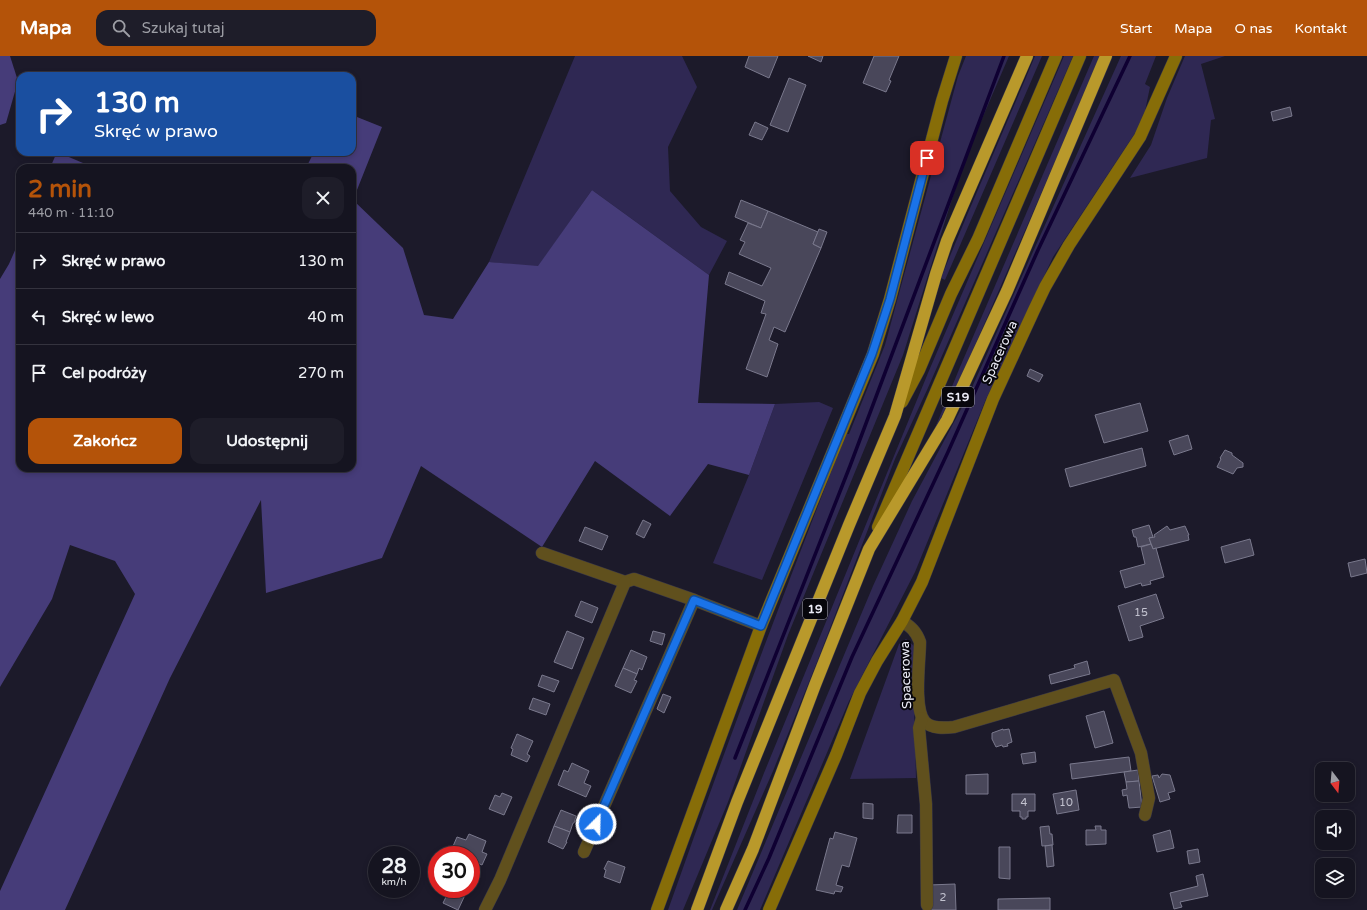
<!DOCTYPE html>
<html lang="pl">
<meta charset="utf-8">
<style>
body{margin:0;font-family:"Varela Round",sans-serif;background:#1e1d29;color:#f1f3f6;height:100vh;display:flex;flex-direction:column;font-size:15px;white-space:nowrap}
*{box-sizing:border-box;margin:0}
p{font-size:13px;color:#9d9ea5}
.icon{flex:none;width:22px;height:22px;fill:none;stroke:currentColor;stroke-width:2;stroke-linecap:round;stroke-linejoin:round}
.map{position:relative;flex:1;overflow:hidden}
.sheet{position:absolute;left:16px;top:108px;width:340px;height:308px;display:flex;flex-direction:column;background:#151420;border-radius:12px;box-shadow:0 2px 6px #0003,0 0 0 1px #34333e}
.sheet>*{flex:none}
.top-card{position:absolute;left:16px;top:16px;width:340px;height:84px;border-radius:12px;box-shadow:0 2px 6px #0003,0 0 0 1px #34333e;background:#1a4fa0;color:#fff;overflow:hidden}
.needle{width:26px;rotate:164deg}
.fabs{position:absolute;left:1315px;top:706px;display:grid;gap:8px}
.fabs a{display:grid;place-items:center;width:40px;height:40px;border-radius:8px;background:#151420;box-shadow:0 2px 6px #0003,0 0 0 1px #34333e;font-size:20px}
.speed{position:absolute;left:368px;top:790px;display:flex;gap:8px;font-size:20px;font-weight:700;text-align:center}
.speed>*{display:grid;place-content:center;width:52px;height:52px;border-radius:50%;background:#151420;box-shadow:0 2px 6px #0003,0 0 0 1px #34333e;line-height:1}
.speed small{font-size:10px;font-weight:400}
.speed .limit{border:6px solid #d22;background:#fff;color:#111}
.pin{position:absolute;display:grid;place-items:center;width:34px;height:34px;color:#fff;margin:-17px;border-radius:8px;box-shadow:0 2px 6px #0006}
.me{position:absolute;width:44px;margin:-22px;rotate:23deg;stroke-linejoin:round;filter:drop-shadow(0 0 3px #0008)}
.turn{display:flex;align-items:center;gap:14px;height:84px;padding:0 12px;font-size:18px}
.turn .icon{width:52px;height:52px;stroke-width:2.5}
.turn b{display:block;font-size:28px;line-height:34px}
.round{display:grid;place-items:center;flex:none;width:42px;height:42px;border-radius:12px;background:#1e1d29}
.overview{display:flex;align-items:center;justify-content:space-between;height:68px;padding:0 12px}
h1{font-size:24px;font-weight:800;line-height:30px;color:#b45309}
.button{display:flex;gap:8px;margin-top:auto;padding:8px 12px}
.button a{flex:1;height:46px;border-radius:12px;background:#b45309;color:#fff;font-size:16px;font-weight:800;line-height:46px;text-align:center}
.button a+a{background:#1e1d29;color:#f1f3f6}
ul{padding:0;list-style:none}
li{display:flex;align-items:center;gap:12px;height:56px;padding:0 12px;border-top:1px solid #34333e}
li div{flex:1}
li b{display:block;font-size:15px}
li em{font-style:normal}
header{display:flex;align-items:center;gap:24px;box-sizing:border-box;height:56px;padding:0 20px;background:#b45309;color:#fff}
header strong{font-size:19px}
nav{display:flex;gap:22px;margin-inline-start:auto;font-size:14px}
.search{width:280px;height:36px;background:#1e1d29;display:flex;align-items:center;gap:10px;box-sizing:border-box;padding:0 14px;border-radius:12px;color:#9d9ea5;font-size:15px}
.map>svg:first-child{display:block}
.green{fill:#2f2853}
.forest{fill:#463c79}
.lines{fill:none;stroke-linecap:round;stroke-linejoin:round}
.stream{stroke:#0f0032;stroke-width:3.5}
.building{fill:#49475a;stroke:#7a798d}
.street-casing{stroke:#393747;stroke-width:13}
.secondary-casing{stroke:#393747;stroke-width:13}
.highway-casing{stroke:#393747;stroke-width:13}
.street{stroke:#60501d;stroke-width:12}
.secondary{stroke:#876d08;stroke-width:12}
.highway{stroke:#b9992b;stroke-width:12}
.route-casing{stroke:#114b97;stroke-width:10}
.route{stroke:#1a73e8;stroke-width:7}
.labels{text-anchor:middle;stroke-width:4;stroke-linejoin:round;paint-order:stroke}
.number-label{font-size:11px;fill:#c2c2cf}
.shield{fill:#07060c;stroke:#a7a6b0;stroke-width:1}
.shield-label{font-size:12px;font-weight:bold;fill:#ebebf6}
.street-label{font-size:13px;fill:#ebebf6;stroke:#07060c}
</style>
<header>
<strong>Mapa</strong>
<div class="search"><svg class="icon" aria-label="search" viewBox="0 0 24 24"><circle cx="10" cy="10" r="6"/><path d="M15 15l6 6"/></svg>Szukaj tutaj</div>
<nav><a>Start</a><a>Mapa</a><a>O nas</a><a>Kontakt</a></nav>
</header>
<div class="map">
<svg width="1367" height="854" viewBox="0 0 1367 854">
<rect width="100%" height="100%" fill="#1c1a2a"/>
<g class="green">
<polygon points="575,0 682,0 697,31 668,91 670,135 701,171 727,185 709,219 592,134 538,211 489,206"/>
<path d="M966,0H1009L972,86L952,143L903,299L788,579L728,746L683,854H668C724,695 784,536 846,378H849L885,289L958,20Z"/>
<path d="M1035,0H1042L945,224L941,222C971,148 1004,74 1035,0Z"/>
<polygon points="1064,0 1073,0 927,334 895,403 817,606 773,715 712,854 710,854 764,717 928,317"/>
<polygon points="1094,0 1101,0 959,326 933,377 960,311"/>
<polygon points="1121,0 1156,0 1145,28 1150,31 1145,55 1135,77 1053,201 986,343 915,516 849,645 760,854 737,854 873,530 912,445 969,338"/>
<polygon points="1185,0 1225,0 1201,8 1215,63 1211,64 1207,102 1130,122 1151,89 1167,42"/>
<polygon points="819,346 833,352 762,524 713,507 749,419 775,348"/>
<polygon points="906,583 914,590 913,615 916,722 850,723 899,588"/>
</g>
<g class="forest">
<polygon points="0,0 10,0 18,25 6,67 0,69"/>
<polygon points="352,59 382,71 353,144 403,192 424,259 453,263 489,206 538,210 592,134 709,219 698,347 775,348 749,419 708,408 670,460 595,405 542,491 421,410 382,502 266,537 261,444 170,622 65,854 0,854 0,835 135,538 115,505 70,489 52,543 0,631 0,223 9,208 20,183 20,412 352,412 352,112 306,112 314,96 352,96"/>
<polygon points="57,96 83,107 81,112 50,112"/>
</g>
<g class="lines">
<g class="stream">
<polyline points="735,702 850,410 1004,0"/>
<polyline points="745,854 769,802 852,601 948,396 1038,194 1130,0"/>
</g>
</g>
<g class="building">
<polygon points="749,0 778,0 769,22 745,11"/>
<polygon points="808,0 823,0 821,6"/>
<polygon points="874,0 899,0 889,24 891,25 886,36 863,27"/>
<polygon points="789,22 806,29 788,76 770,69"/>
<polygon points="1290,51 1292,60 1273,65 1271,56"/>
<polygon points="755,66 768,72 762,84 749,79"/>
<polygon points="741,144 768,155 761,172 735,161"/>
<polygon points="768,155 818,176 813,188 821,192 785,276 774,271 769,284 778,288 767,321 746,313 766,258 761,257 765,245 725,228 729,216 762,230 771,212 739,198 745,186 740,184 748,167 761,172"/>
<polygon points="819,173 827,176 821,192 813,188"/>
<polygon points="1030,313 1043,319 1039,326 1027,320"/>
<polygon points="1140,347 1148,375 1104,387 1095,359"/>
<polygon points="1188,379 1192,393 1174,399 1169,385"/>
<polygon points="1142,392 1146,410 1070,431 1065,413"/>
<polygon points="1225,394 1232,397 1232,399 1243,407 1243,411 1237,412 1233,418 1217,411 1221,403 1220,402"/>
<polygon points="643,464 651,468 644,482 636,478"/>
<polygon points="1149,469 1153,481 1149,482 1151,488 1138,491 1136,481 1134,481 1132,474"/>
<polygon points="1167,470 1170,474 1185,470 1189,479 1188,479 1189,484 1153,493 1149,482 1155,481 1154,479"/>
<polygon points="585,471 608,480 602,494 579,485"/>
<polygon points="1250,483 1254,499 1225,507 1221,491"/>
<polygon points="1151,488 1153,493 1156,492 1164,521 1150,525 1151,528 1142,530 1141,527 1125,532 1120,515 1145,508 1141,491"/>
<polygon points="1365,503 1367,517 1351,521 1348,507"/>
<polygon points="1156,538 1164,562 1140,570 1143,581 1129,585 1118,550"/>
<polygon points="581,545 598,552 592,567 575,560"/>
<polygon points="567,575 584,582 572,613 554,606"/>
<polygon points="653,575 665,578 662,589 650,585"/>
<polygon points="631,594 647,601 642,614 639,612 637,618 623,612"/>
<polygon points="1087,605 1090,618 1051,628 1049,619 1075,612 1074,609"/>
<polygon points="623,612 637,618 634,624 637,625 631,637 615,630"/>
<polygon points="542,619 559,625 554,636 538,630"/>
<polygon points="663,638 671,641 664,657 657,653"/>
<polygon points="533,642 550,648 546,659 529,653"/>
<polygon points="1104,655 1113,687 1095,692 1086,660"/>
<polygon points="1003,673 1003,674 1009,673 1012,686 1007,688 1008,690 1003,691 1002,689 996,691 992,683 992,677"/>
<polygon points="517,678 533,685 527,698 530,700 527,706 511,699 513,693 511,692"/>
<polygon points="1035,696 1036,706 1023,708 1021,698"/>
<polygon points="1129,701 1131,715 1072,723 1070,708"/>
<polygon points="572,707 589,715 584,727 591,730 586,741 558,729 564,714 568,716"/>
<polygon points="1138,714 1139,725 1126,726 1124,716"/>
<polygon points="988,718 988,738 966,738 966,719"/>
<polygon points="1162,718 1170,719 1175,735 1168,737 1170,743 1160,746 1152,720 1158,719 1159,722"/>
<polygon points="1139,725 1142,751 1129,752 1127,739 1123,740 1122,734 1127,733 1126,726"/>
<polygon points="1076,734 1079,754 1057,758 1053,738"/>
<polygon points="502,737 512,741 504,759 489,753 495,739 500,741"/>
<polygon points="1012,738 1035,738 1035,755 1028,755 1028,761 1026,761 1026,763 1022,763 1022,761 1020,761 1020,755 1012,755"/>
<polygon points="863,747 873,748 873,763 863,762"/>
<polygon points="561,754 576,760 574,767 573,767 570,776 554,770"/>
<polygon points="898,759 912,759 912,777 897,777"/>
<polygon points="554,770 570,776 566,786 567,786 563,793 548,786"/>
<polygon points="1049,770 1050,778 1052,778 1053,789 1042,790 1040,771"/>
<polygon points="1095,770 1101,770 1101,774 1106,774 1106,788 1086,789 1086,774 1096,774"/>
<polygon points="1170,774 1174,792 1157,796 1153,779"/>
<polygon points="835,776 857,782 849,811 842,809 836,829 843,831 841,836 835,835 834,838 816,834 830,782 833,783"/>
<polygon points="469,778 486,785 482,796 487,798 482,809 471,804 471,799 459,799 451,795 457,781 466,784"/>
<polygon points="1052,789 1054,810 1047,811 1045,790"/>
<polygon points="999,791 1010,791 1010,823 999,822"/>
<polygon points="1198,793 1200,806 1189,808 1187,795"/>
<polygon points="608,805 625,811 620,827 604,821 606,814 604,813"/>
<polygon points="1203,818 1208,840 1180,846 1182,851 1174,853 1170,837 1198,830 1196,820"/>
<polygon points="955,828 956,854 930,854 929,829"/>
<polygon points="450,833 465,839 458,854 443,847"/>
<polygon points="1050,842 1050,854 998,854 998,843"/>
</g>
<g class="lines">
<defs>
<g id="street">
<polyline points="542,497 625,526 634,523 694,544 761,570"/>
<path d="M902,565C911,571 916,575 920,586C920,604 913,653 925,666C932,673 945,672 954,671L1114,624L1141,697L1149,742L1145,759"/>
<polyline points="922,662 919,672 926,748 927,849"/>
<polyline points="584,796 694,544"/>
<polyline points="485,854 500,824 625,526"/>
</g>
<g id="secondary">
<polyline points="902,346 919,314 951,238 978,183 1056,0"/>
<polyline points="878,471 1080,0"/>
<polyline points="657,854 761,570 873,298 890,243 942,45 956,0"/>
<polyline points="769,854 836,699 860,637 877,605 902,565 922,526 993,343 1034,254 1045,231 1069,189 1140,81 1176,0"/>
</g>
<g id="highway">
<polyline points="697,854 737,746 849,469 895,360 936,218 947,185 1027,0"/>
<polyline points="726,854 753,793 815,629 869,493 947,364 1007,235 1106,0"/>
</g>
</defs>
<use href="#street" class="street-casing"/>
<use href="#secondary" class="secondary-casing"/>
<use href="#highway" class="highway-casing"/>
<use href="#street" class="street"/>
<use href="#secondary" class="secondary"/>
<use href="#highway" class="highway"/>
</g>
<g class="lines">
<defs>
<polyline id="route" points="596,768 694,544 761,570 872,298 890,243 927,102"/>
</defs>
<use href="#route" class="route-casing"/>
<use href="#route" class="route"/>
</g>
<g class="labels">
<g class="number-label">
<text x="1141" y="560">15</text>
<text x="1024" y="750">4</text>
<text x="1066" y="750">10</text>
<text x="943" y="845">2</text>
</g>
<g class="shield">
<rect x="942" y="331" width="32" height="20" rx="3"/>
<rect x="803" y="543" width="24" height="20" rx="3"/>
</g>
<g class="shield-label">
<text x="958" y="345">S19</text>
<text x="815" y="557">19</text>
</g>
<g class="street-label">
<text transform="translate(999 296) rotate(-66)" y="5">Spacerowa</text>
<text transform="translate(905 619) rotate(-92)" y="5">Spacerowa</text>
</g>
</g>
</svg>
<div class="fabs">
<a><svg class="needle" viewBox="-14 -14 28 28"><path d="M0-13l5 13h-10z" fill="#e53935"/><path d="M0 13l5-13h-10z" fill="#9d9ea5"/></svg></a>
<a><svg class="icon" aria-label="sound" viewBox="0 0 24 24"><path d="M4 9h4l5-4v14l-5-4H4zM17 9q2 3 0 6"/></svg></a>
<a><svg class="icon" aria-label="layers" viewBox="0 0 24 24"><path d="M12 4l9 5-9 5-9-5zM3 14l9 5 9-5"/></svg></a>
</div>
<div class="speed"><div>28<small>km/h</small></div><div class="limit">30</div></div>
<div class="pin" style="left:927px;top:102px;background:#d93025"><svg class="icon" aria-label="arrive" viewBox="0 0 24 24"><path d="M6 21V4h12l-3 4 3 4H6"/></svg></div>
<svg class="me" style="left:596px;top:768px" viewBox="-20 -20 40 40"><circle r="17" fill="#1a73e8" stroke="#fff" stroke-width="3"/><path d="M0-11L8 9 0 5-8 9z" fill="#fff"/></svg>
<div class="top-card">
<div class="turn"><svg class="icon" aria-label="right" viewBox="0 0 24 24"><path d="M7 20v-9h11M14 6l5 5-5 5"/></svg><div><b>130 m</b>Skręć w prawo</div></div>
</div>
<section class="sheet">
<div class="overview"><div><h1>2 min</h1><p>440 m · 11:10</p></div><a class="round"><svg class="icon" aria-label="close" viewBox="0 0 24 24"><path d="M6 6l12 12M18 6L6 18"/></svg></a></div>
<ul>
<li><svg class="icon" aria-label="right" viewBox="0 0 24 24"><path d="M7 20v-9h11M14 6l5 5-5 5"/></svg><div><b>Skręć w prawo</b></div><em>130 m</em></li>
<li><svg class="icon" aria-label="left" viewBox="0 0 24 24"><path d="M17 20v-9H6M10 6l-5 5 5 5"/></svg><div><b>Skręć w lewo</b></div><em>40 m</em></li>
<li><svg class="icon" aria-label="arrive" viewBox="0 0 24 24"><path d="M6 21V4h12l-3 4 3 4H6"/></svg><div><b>Cel podróży</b></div><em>270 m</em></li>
</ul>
<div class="button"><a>Zakończ</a><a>Udostępnij</a></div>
</section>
</div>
